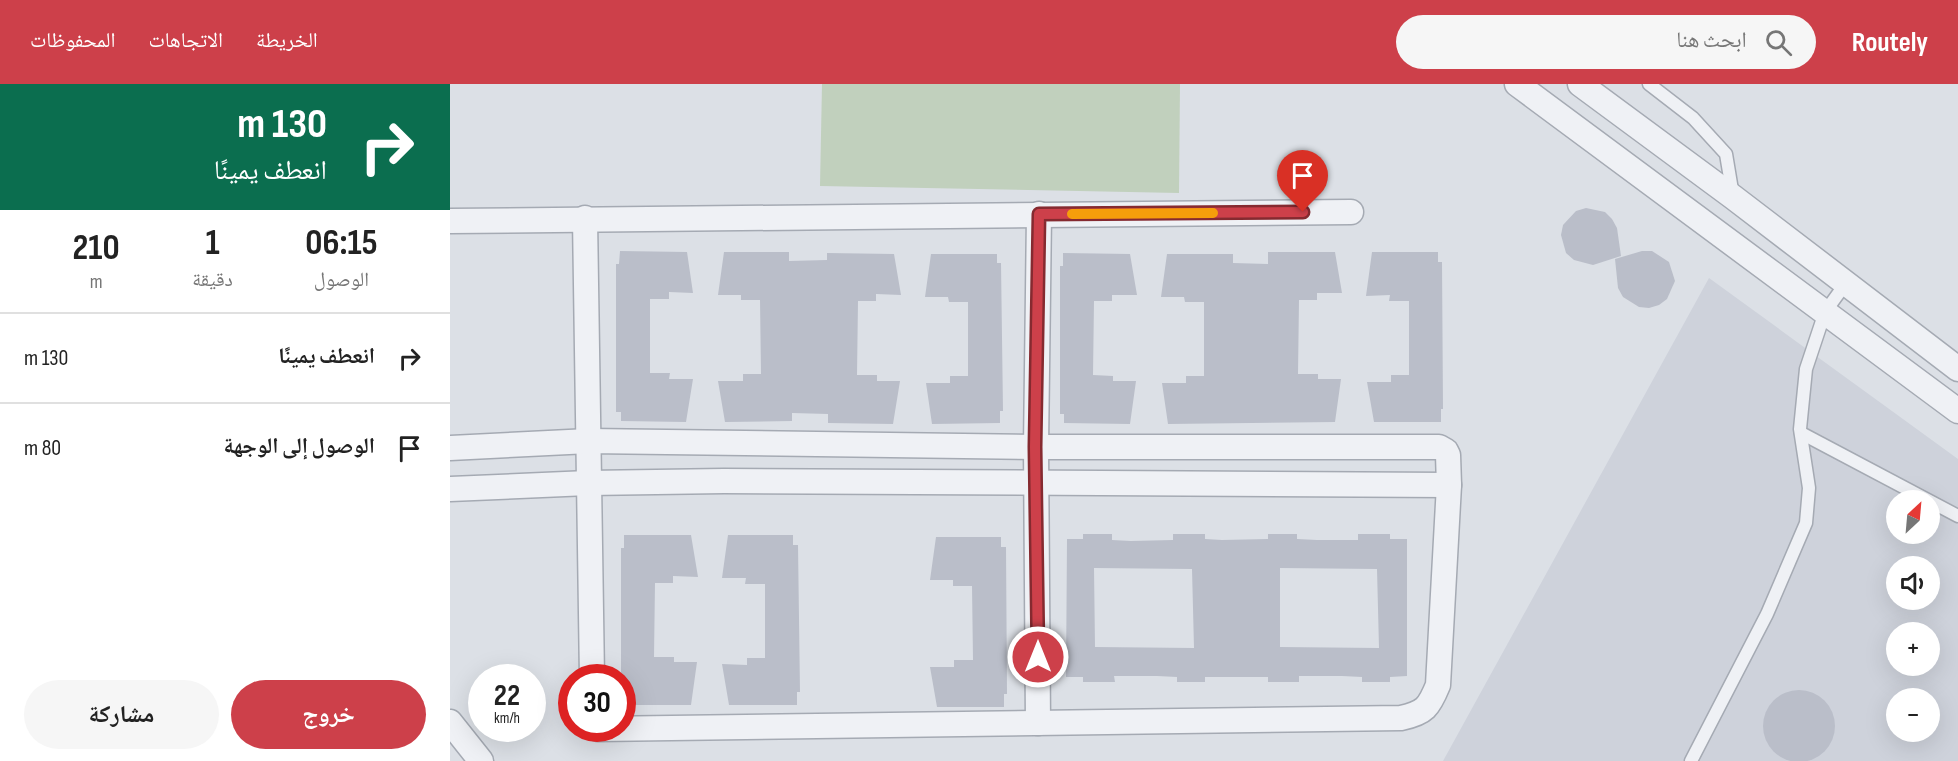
<!DOCTYPE html>
<html lang="ar">
<meta charset="utf-8">
<style>
body{margin:0;font-family:"Sofia Sans Condensed","Noto Naskh Arabic",sans-serif;background:#f6f6f6;color:#222;direction:rtl;height:100vh;display:flex;flex-direction:column;font-size:22px;white-space:nowrap}
*{box-sizing:border-box;margin:0}
p{font-size:20px;color:#767676}
.icon{flex:none;width:33px;height:33px;fill:none;stroke:currentColor;stroke-width:2;stroke-linecap:round;stroke-linejoin:round}
.map{position:relative;flex:1;overflow:hidden;direction:ltr}
.side{display:flex;flex-direction:column;background:#fff;width:450px}
.side>*{flex:none}
.top-card{background:#0b6e4f;color:#fff;overflow:hidden}
.needle{width:39px;rotate:26deg}
.controls{position:absolute;left:1436px;top:406px;display:grid;gap:12px}
.controls a{display:grid;place-items:center;width:54px;height:54px;border-radius:50%;background:#fff;box-shadow:0 6px 24px #0002;font-size:30px}
.speed{position:absolute;left:18px;top:580px;display:flex;gap:12px;font-size:30px;font-weight:700;text-align:center}
.speed>*{display:grid;place-content:center;width:78px;height:78px;border-radius:50%;background:#fff;box-shadow:0 6px 24px #0002;line-height:1}
.speed small{font-size:15px;font-weight:400}
.speed .limit{border:9px solid #d22;background:#fff;color:#111}
.pin{position:absolute;display:grid;place-items:center;width:51px;height:51px;color:#fff;margin:-62px -26px;border-radius:50% 50% 50% 0;rotate:-45deg;box-shadow:0 0 6px #0007}
.pin .icon{rotate:45deg}
.me{position:absolute;width:66px;margin:-33px;rotate:0deg;stroke-linejoin:round;filter:drop-shadow(0 0 4px #0008)}
.turn{display:flex;align-items:center;gap:21px;height:126px;padding:0 24px;font-size:27px}
.turn .icon{width:78px;height:78px;stroke-width:2.5}
.turn b{display:block;font-size:42px;line-height:51px}
.eta{display:flex;justify-content:space-evenly;align-items:center;height:102px;text-align:center}
.eta b{font-size:36px;font-weight:700;line-height:42px}
.action{display:flex;gap:12px;margin-top:auto;padding:12px 24px}
.action a{flex:1;height:69px;border-radius:36px;background:#cd404a;color:#fff;font-size:24px;font-weight:700;line-height:69px;text-align:center}
.action a+a{background:#f6f6f6;color:#222}
ul{padding:0;list-style:none}
li{display:flex;align-items:center;gap:18px;height:90px;padding:0 24px;border-top:2px solid #e0e0e0}
li div{flex:1}
li b{display:block;font-size:22px}
li em{font-style:normal}
header{display:flex;align-items:center;gap:36px;box-sizing:border-box;height:84px;padding:0 30px;background:#cd404a;color:#fff}
header strong{font-size:28px}
nav{display:flex;gap:33px;margin-inline-start:auto;font-size:21px}
.search{width:420px;height:54px;background:#f6f6f6;display:flex;align-items:center;gap:15px;box-sizing:border-box;padding:0 21px;border-radius:33px;color:#767676;font-size:22px}
main{display:flex;flex:1;min-height:0}
.map>svg:first-child{display:block}
.built{fill:#ced2db;fill-rule:evenodd}
.green{fill:#c1d0bd}
.building{fill:#babec9;fill-rule:evenodd}
.lines{fill:none;stroke-linecap:round;stroke-linejoin:round}
.service-casing{stroke:#a5aab3;stroke-width:15}
.minor-casing{stroke:#a5aab3;stroke-width:27}
.service{stroke:#eff1f5;stroke-width:12}
.minor{stroke:#eff1f5;stroke-width:24}
.route-casing{stroke:#852a30;stroke-width:15}
.route{stroke:#cd404a;stroke-width:10}
.slow{stroke:#f59e0b;stroke-width:10}
</style>
<header>
<strong>Routely</strong>
<div class="search"><svg class="icon" aria-label="search" viewBox="0 0 24 24"><circle cx="10" cy="10" r="6"/><path d="M15 15l6 6"/></svg>ابحث هنا</div>
<nav><a>الخريطة</a><a>الاتجاهات</a><a>المحفوظات</a></nav>
</header>
<main>
<div class="map">
<svg width="1508" height="677" viewBox="0 0 1508 677">
<rect width="100%" height="100%" fill="#dce0e6"/>
<path class="built" d="M1259,194L1508,375V677H993ZM1446,417H1479V450H1446ZM1446,483H1479V516H1446ZM1446,549H1479V582H1446ZM1446,615H1479V648H1446Z"/>
<polygon class="green" points="372,0 730,0 729,109 370,102"/>
<g class="building">
<polygon points="1136,124 1155,128 1162,135 1167,144 1171,172 1143,181 1124,176 1116,169 1111,151 1113,141 1126,127"/>
<polygon points="170,167 237,168 243,209 219,208 219,215 200,215 200,289 220,289 219,295 243,295 236,338 171,337 171,328 166,328 166,180 169,180"/>
<polygon points="1192,167 1202,167 1219,178 1225,197 1217,215 1209,221 1199,224 1189,223 1173,213 1168,204 1165,175"/>
<polygon points="274,168 339,168 339,177 377,176 377,169 444,170 451,211 426,210 426,217 408,217 407,291 427,291 427,297 450,297 443,340 378,339 378,330 342,329 342,337 275,338 268,297 293,297 293,290 311,290 310,216 291,216 291,211 268,211"/>
<polygon points="818,168 885,168 892,209 867,209 867,216 849,216 848,290 868,290 868,295 891,295 885,338 718,340 712,299 736,299 736,292 754,292 754,218 735,218 734,213 711,213 717,170 783,170 783,179 818,180"/>
<polygon points="922,168 988,168 988,178 992,178 993,325 991,325 991,338 924,338 917,298 941,298 941,291 959,291 959,217 939,217 940,211 916,212"/>
<polygon points="613,169 680,170 687,211 662,211 662,217 644,217 643,291 663,292 663,297 686,297 680,340 614,339 614,330 610,330 610,182 613,182"/>
<polygon points="481,170 547,170 547,179 551,179 553,327 550,327 550,339 482,340 476,299 500,299 500,292 518,292 518,218 499,218 498,213 475,213"/>
<path d="M633,450H662V456L681,457L723,456V450H755V455L772,456L818,455V450H847V455L867,456H908V450H940V455H957V592L940,593V598H912V593L892,592H849V598H818V593H755V598H727V593L707,592H664L665,598H633V593H616L617,455H633ZM644,484L742,485L744,564L645,563ZM830,484L927,485L929,564L830,563Z"/>
<polygon points="174,451 241,451 248,493 223,492 223,499 205,499 204,573 224,573 224,578 247,578 241,621 175,621 172,594 171,594 171,464 174,464"/>
<polygon points="278,451 343,451 343,461 348,461 350,608 347,608 347,621 279,621 272,580 297,581 297,574 315,574 315,500 295,500 296,494 272,494"/>
<polygon points="486,453 551,453 551,463 556,463 557,610 554,610 554,623 487,623 480,583 504,583 504,576 523,576 522,502 503,502 503,496 480,496"/>
<circle cx="1349" cy="642" r="36"/>
</g>
<g class="lines">
<defs>
<g id="service">
<polyline points="1199,0 1243,34 1276,70 1283,112"/>
<polyline points="1351,349 1508,432"/>
<polyline points="1241,677 1317,530 1356,439 1359,404 1350,345 1356,285 1375,228 1396,199"/>
</g>
<g id="minor">
<polyline points="1067,0 1508,327"/>
<polyline points="1130,0 1283,113 1508,285"/>
<polyline points="135,134 142,594"/>
<polyline points="0,137 901,128"/>
<path d="M0,364L139,357L586,363H989L996,367L998,371L999,401L988,601C979,623 975,629 951,634L148,645"/>
<polyline points="0,405 138,399 274,397 999,401"/>
<polyline points="0,638 31,677"/>
<polyline points="588,639 586,363 589,130"/>
</g>
</defs>
<use href="#service" class="service-casing"/>
<use href="#minor" class="minor-casing"/>
<use href="#service" class="service"/>
<use href="#minor" class="minor"/>
</g>
<g class="lines">
<defs>
<polyline id="route" points="588,573 585,363 589,130 853,128"/>
</defs>
<use href="#route" class="route-casing"/>
<use href="#route" class="route"/>
<polyline class="slow" points="622,130 763,129"/>
</g>
</svg>
<div class="controls">
<a><svg class="needle" viewBox="-14 -14 28 28"><path d="M0-13l5 13h-10z" fill="#e53935"/><path d="M0 13l5-13h-10z" fill="#767676"/></svg></a>
<a><svg class="icon" aria-label="sound" viewBox="0 0 24 24"><path d="M4 9h4l5-4v14l-5-4H4zM17 9q2 3 0 6"/></svg></a>
<a>+</a>
<a>−</a>
</div>
<div class="speed"><div>22<small>km/h</small></div><div class="limit">30</div></div>
<div class="pin" style="left:853px;top:128px;background:#d93025"><svg class="icon" aria-label="arrive" viewBox="0 0 24 24"><path d="M6 21V4h12l-3 4 3 4H6"/></svg></div>
<svg class="me" style="left:588px;top:573px" viewBox="-20 -20 40 40"><circle r="17" fill="#cd404a" stroke="#fff" stroke-width="3"/><path d="M0-11L8 9 0 5-8 9z" fill="#fff"/></svg>
</div>
<section class="side">
<div class="top-card">
<div class="turn"><svg class="icon" aria-label="right" viewBox="0 0 24 24"><path d="M7 20v-9h11M14 6l5 5-5 5"/></svg><div><b>130 m</b>انعطف يمينًا</div></div>
</div>
<div class="eta">
<div><b>06:15</b><p>الوصول</p></div>
<div><b>1</b><p>دقيقة</p></div>
<div><b>210</b><p>m</p></div>
</div>
<ul>
<li><svg class="icon" aria-label="right" viewBox="0 0 24 24"><path d="M7 20v-9h11M14 6l5 5-5 5"/></svg><div><b>انعطف يمينًا</b></div><em>130 m</em></li>
<li><svg class="icon" aria-label="arrive" viewBox="0 0 24 24"><path d="M6 21V4h12l-3 4 3 4H6"/></svg><div><b>الوصول إلى الوجهة</b></div><em>80 m</em></li>
</ul>
<div class="action"><a>خروج</a><a>مشاركة</a></div>
</section>
</main>
